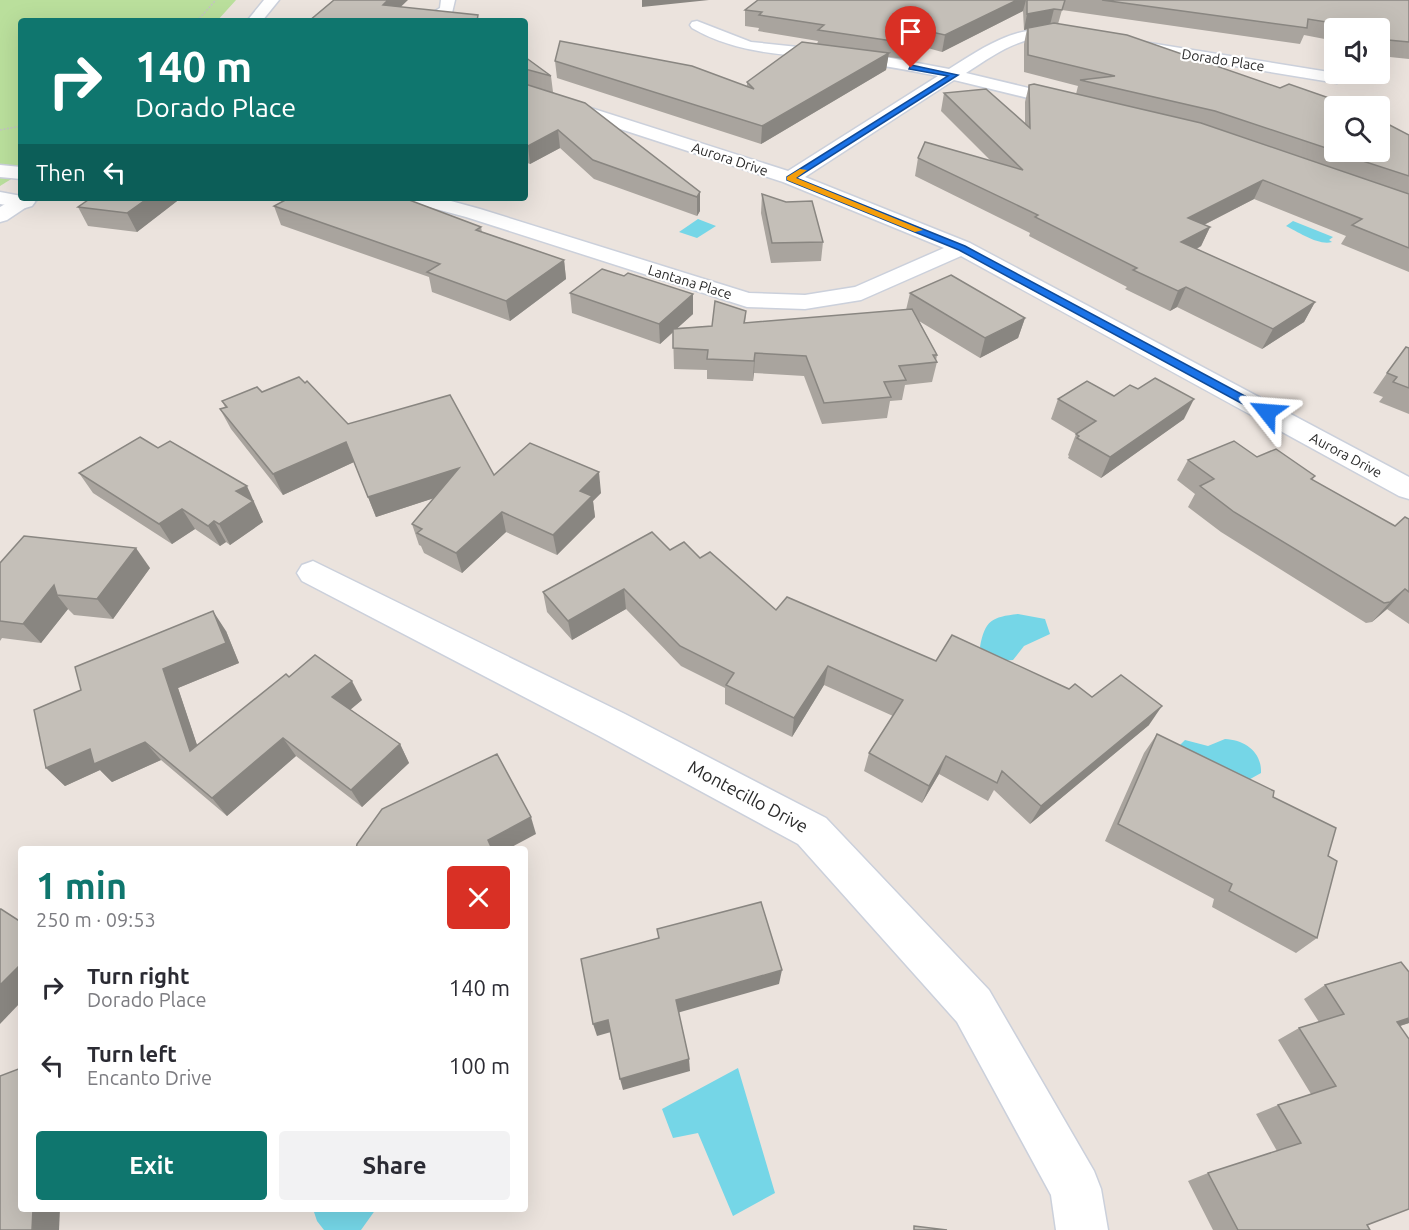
<!DOCTYPE html>
<meta charset="utf-8">
<style>
body{margin:0;font-family:Ubuntu,sans-serif;background:#f2f2f3;color:#2b2b33;height:100vh;display:flex;flex-direction:column;font-size:22px;white-space:nowrap}
*{box-sizing:border-box;margin:0}
p{font-size:20px;color:#7c7c81}
.icon{flex:none;width:33px;height:33px;fill:none;stroke:currentColor;stroke-width:2;stroke-linecap:round;stroke-linejoin:round}
.map{position:relative;flex:1;overflow:hidden}
.drawer{position:absolute;left:18px;top:846px;width:510px;height:366px;display:flex;flex-direction:column;background:#fff;border-radius:6px;box-shadow:0 6px 24px #0002}
.drawer>*{flex:none}
.top-card{position:absolute;left:18px;top:18px;width:510px;height:183px;border-radius:6px;box-shadow:0 6px 24px #0002;background:#0f766e;color:#fff;overflow:hidden}
.tools{position:absolute;left:1324px;top:18px;display:grid;gap:12px}
.tools a{display:grid;place-items:center;width:66px;height:66px;border-radius:6px;background:#fff;box-shadow:0 6px 24px #0002;font-size:30px}
.pin{position:absolute;display:grid;place-items:center;width:51px;height:51px;color:#fff;margin:-62px -26px;border-radius:50% 50% 50% 0;rotate:-45deg;box-shadow:0 0 6px #0007}
.pin .icon{rotate:45deg}
.me{position:absolute;width:66px;margin:-33px;rotate:298deg;stroke-linejoin:round;filter:drop-shadow(0 0 4px #0008)}
.turn{display:flex;align-items:center;gap:21px;height:126px;padding:0 18px;font-size:27px}
.turn .icon{width:78px;height:78px;stroke-width:2.5}
.turn b{display:block;font-size:42px;line-height:51px}
.then{display:flex;align-items:center;height:57px;padding:0 18px;background:#0003;gap:12px;font-size:22px}
.round{display:grid;place-items:center;flex:none;width:63px;height:63px;border-radius:6px;background:#f2f2f3}
.headline{display:flex;align-items:center;justify-content:space-between;height:102px;padding:0 18px}
h1{font-size:36px;font-weight:700;line-height:45px;color:#0f766e}
.action{display:flex;gap:12px;margin-top:auto;padding:12px 18px}
.action a{flex:1;height:69px;border-radius:6px;background:#0f766e;color:#fff;font-size:24px;font-weight:700;line-height:69px;text-align:center}
.action a+a{background:#f2f2f3;color:#2b2b33}
ul{padding:0;list-style:none}
li{display:flex;align-items:center;gap:18px;height:78px;padding:0 18px}
li div{flex:1}
li b{display:block;font-size:22px}
li em{font-style:normal}
.map>svg:first-child{display:block}
.green{fill:#badf9c}
.water{fill:#75d6e7}
.lines{fill:none;stroke-linecap:round;stroke-linejoin:round}
.street-casing{stroke:#cbd0db;stroke-width:3}
.secondary-casing{stroke:#cbd0db;stroke-width:3}
.path{stroke:#c3c3c3;stroke-width:1.5;stroke-dasharray:2 1.5;stroke-linecap:butt}
.street{fill:#fff;fill-rule:evenodd}
.secondary{fill:#fff;fill-rule:evenodd}
.wall{fill:#a9a49e}
.shaded-wall{fill:#898681}
.building{fill:#c4bfb8;stroke:#898681;stroke-width:1.5}
.route{fill:#1a73e8;stroke:#114b97;stroke-width:1.5}
.slow{fill:#f59e0b}
.labels{text-anchor:middle;stroke-width:4.5;stroke-linejoin:round;paint-order:stroke}
.far-street-label{font-size:14px;fill:#2a2a2a;stroke:#fff}
.near-street-label{font-size:18px;fill:#2a2a2a;stroke:#fff}
</style>
<div class="map">
<svg width="1409" height="1230" viewBox="0 0 1409 1230">
<rect width="100%" height="100%" fill="#ebe3dd"/>
<polygon class="green" points="0,0 236,0 217,21 21,21 21,173 0,186"/>
<g class="water">
<polygon points="698,219 716,226 697,238 679,232"/>
<path d="M1293,221L1333,237L1329,240L1332,242C1319,246 1298,232 1286,226Z"/>
<path d="M1018,614L1045,619L1050,634L1024,646L1013,660C998,662 991,657 980,647C985,620 992,617 1018,614Z"/>
<path d="M1225,739C1245,740 1262,752 1261,773L1243,783L1176,749L1185,740L1208,746Z"/>
<polygon points="738,1068 775,1193 733,1216 698,1133 673,1138 662,1109"/>
<polygon points="313,1209 376,1209 361,1230 324,1230 317,1221"/>
</g>
<g class="lines">
<defs>
<g id="street">
<polygon points="441,0 455,0 452,13 437,21 419,21 440,8"/>
<path d="M697,21L751,42L875,55L949,69C992,42 1023,20 1076,33L1079,36L1076,39C1067,42 1058,36 1048,37C1014,39 994,55 966,73L1075,99L1078,103L1075,107L1069,108L954,80L805,177L970,243L1409,477V499L1399,496L961,256L861,300L805,309L747,307L466,217L410,202L407,198H440L480,209L749,293L805,295L855,287L944,248L783,182L525,98V87L788,171L938,76C902,69 866,62 829,59C780,54 735,53 692,28L690,25L692,22Z"/>
<polygon points="1137,41 1335,73 1345,78 1337,83 1132,49 1129,46 1132,43"/>
<polygon points="0,165 21,167 21,179 0,177"/>
<polygon points="0,192 32,198 35,202 32,206 25,208 0,204"/>
<polygon points="313,561 625,714 826,818 989,990 1094,1171 1101,1189 1108,1230 1056,1230 1051,1195 957,1022 798,844 599,736 302,581 297,573 302,565"/>
</g>
<g id="secondary">
<polygon points="264,0 279,0 262,21 247,21"/>
<polygon points="21,195 21,198 40,198 7,220 0,222 0,207"/>
</g>
</defs>
<use href="#street" class="street-casing"/>
<use href="#secondary" class="secondary-casing"/>
<g class="path">
<polyline points="197,21 216,0"/>
<polyline points="0,130 21,126"/>
</g>
<use href="#street" class="street"/>
<use href="#secondary" class="secondary"/>
</g>
<g class="wall">
<polygon points="758,0 1409,0 1409,59 1380,56 1380,28 1335,28 1335,41 1304,35 1300,44 1062,10 1058,24 1409,135 1409,272 1341,244 1346,236 1254,199 1204,225 1210,227 1201,246 1197,249 1315,302 1304,322 1262,349 1177,307 1170,311 1125,289 1127,287 1029,236 1030,233 915,176 918,158 991,161 941,111 944,93 1025,123 1025,102 1029,85 1076,94 1078,86 1024,72 1024,44 1027,29 1024,30 1023,11 942,52 924,47 904,59 888,57 886,70 761,144 557,78 555,61 747,86 747,82 817,44 818,41 758,31 759,28 745,26 745,10"/>
<polygon points="525,57 551,76 553,92 700,192 700,211 697,216 594,179 560,148 530,164 525,162"/>
<polygon points="762,194 823,242 821,261 771,263 761,213"/>
<polygon points="181,198 137,232 88,226 78,207"/>
<polygon points="284,198 404,198 481,227 482,232 564,260 566,279 510,321 432,292 429,277 281,225 274,206 285,200"/>
<polygon points="624,276 693,314 677,328 712,326 746,311 745,323 906,310 910,293 1025,318 1018,338 980,358 919,321 937,355 936,361 937,362 932,382 905,385 902,400 890,401 887,418 822,424 804,376 754,373 753,381 707,379 707,370 674,369 673,332 660,344 572,313 570,293"/>
<polygon points="1409,348 1409,414 1379,402 1383,397 1373,393 1387,373"/>
<polygon points="262,392 348,424 494,475 601,493 593,501 595,517 557,555 506,532 462,573 424,553 421,546 419,545 412,524 434,498 376,517 354,462 283,495 231,429 220,409 225,407 222,401"/>
<polygon points="1114,396 1184,419 1101,478 1068,458 1069,456 1068,455 1076,434 1051,419 1058,399"/>
<polygon points="1257,457 1315,476 1312,480 1395,526 1409,519 1409,624 1387,609 1372,622 1366,623 1221,532 1188,507 1195,494 1177,480 1188,460"/>
<polygon points="79,473 257,507 256,507 263,522 230,545 226,542 220,546 195,529 172,544 93,493"/>
<polygon points="670,550 700,558 776,610 936,661 1069,689 1092,697 1149,725 1030,824 994,790 988,801 939,774 922,803 864,771 869,753 893,716 824,685 792,737 725,704 725,688 681,666 626,609 572,640 547,612 543,592"/>
<polygon points="0,563 150,568 113,619 74,615 68,609 41,643 2,638 0,641"/>
<polygon points="226,631 239,663 178,688 197,745 289,677 362,700 350,709 400,744 409,763 362,807 296,756 227,816 161,760 112,782 100,770 65,786 46,768"/>
<polygon points="1157,734 1273,797 1328,856 1317,938 1296,953 1212,907 1214,899 1105,841 1144,753"/>
<polygon points="1325,985 1409,1023 1400,1026 1367,1225 1370,1230 1213,1230 1188,1181 1208,1173 1277,1151 1256,1114 1278,1105 1311,1094 1278,1040 1299,1028 1319,1022 1304,999"/>
</g>
<g class="shaded-wall">
<polygon points="388,0 408,0 386,21 383,5"/>
<polygon points="642,0 709,0 642,7"/>
<polygon points="1017,0 1026,0 1023,11 942,52 945,35"/>
<polygon points="1054,9 1050,25 1024,30 1027,14"/>
<polygon points="927,31 924,47 904,59 906,43"/>
<polygon points="889,53 886,70 761,144 762,126"/>
<polygon points="558,130 560,148 530,164 528,146"/>
<polygon points="1263,180 1254,199 1180,237 1188,218"/>
<polygon points="700,192 700,211 697,216 697,197"/>
<polygon points="148,198 181,198 137,232 127,213"/>
<polygon points="1210,227 1201,246 1173,261 1181,242"/>
<polygon points="564,260 566,279 510,321 506,301"/>
<polygon points="1186,287 1177,307 1170,311 1178,291"/>
<polygon points="693,294 693,314 660,344 659,324"/>
<polygon points="1315,302 1304,322 1262,349 1273,329"/>
<polygon points="1025,318 1018,338 980,358 985,338"/>
<polygon points="755,353 754,373 753,381 754,361"/>
<polygon points="1194,399 1184,419 1101,478 1110,457"/>
<polygon points="346,442 354,462 283,495 273,474"/>
<polygon points="459,468 465,488 376,517 368,497"/>
<polygon points="599,472 601,493 593,501 595,517 557,555 553,535 580,491"/>
<polygon points="247,486 263,522 230,545 219,524 236,491"/>
<polygon points="182,509 195,529 172,544 159,524"/>
<polygon points="502,512 506,532 462,573 456,553"/>
<polygon points="214,521 226,542 220,546 208,526"/>
<polygon points="136,548 150,568 113,619 97,599"/>
<polygon points="54,585 57,595 68,609 41,643 23,624"/>
<polygon points="624,589 626,609 572,640 568,621"/>
<polygon points="1405,589 1387,609 1372,622 1390,602"/>
<polygon points="213,611 226,631 239,663 178,688 205,769 190,751 163,669"/>
<polygon points="828,666 824,685 792,737 794,718"/>
<polygon points="352,681 362,700 343,716 332,697"/>
<polygon points="1162,706 1149,725 1030,824 1041,806"/>
<polygon points="283,738 296,756 227,816 212,798"/>
<polygon points="145,742 161,760 112,782 100,770 65,786 46,768 90,749"/>
<polygon points="400,744 409,763 362,807 351,790"/>
<polygon points="946,756 939,774 922,803 929,786"/>
<polygon points="531,817 536,834 508,849 491,849 488,840"/>
<polygon points="21,964 21,1002 0,1024 0,985"/>
<polygon points="782,970 779,984 677,1013 676,1000"/>
<polygon points="1409,1018 1409,1023 1372,1035 1397,1022"/>
<polygon points="608,1020 611,1032 597,1036 593,1024"/>
<polygon points="689,1059 690,1071 623,1090 620,1079"/>
<polygon points="33,1209 60,1209 59,1230 32,1230"/>
</g>
<g class="building">
<polygon points="334,0 388,0 383,5 478,15 477,21 309,21"/>
<polygon points="758,0 1017,0 945,35 927,31 906,43 818,30 824,25 759,15 762,12 745,10"/>
<polygon points="1027,0 1065,0 1062,10 1054,9 1027,14"/>
<polygon points="1102,0 1409,0 1409,42 1388,40 1383,32 1380,31 1380,28 1364,28 1308,19 1307,28"/>
<polygon points="1054,23 1127,35 1280,88 1289,84 1352,106 1335,106 1335,151 1215,111 1080,80 1115,76 1028,55 1028,28"/>
<polygon points="560,41 692,66 754,89 747,82 802,42 889,53 762,126 555,61"/>
<polygon points="525,57 551,76 525,69"/>
<polygon points="525,84 585,103 700,192 697,197 593,160 558,130 528,146 525,145"/>
<polygon points="1034,84 1201,123 1409,194 1409,248 1352,225 1362,219 1263,180 1188,218 1210,227 1181,242 1315,302 1273,329 1186,287 1178,291 1133,270 1137,268 1035,217 1038,215 918,158 925,142 1023,170 944,93 986,89 1030,128 1029,85"/>
<polygon points="1380,120 1409,135 1409,176 1335,152 1380,152"/>
<polygon points="762,194 786,202 812,201 823,242 772,243"/>
<polygon points="91,198 148,198 127,213 78,207"/>
<polygon points="289,198 404,198 481,227 476,230 564,260 506,301 427,272 440,264 274,206"/>
<polygon points="602,269 624,276 628,273 693,294 659,324 570,293"/>
<polygon points="951,275 1025,318 985,338 910,293"/>
<polygon points="715,301 746,311 744,323 912,309 937,355 933,355 937,362 899,366 906,380 884,382 891,397 824,403 806,356 755,353 754,361 707,359 708,350 673,348 673,329 712,326"/>
<polygon points="1406,347 1409,348 1409,388 1393,382 1397,377 1387,373"/>
<polygon points="299,377 305,383 307,381 348,424 450,395 494,475 530,443 599,472 580,491 592,496 553,535 502,512 456,553 417,533 422,529 412,524 459,468 368,497 346,442 273,474 220,409 227,407 222,401 257,387 262,392"/>
<polygon points="1155,378 1194,399 1110,457 1077,438 1079,436 1076,434 1096,421 1058,399 1087,381 1114,396 1130,385 1138,389"/>
<polygon points="140,437 158,448 170,441 247,486 236,491 253,501 219,524 214,521 208,526 182,509 159,524 79,473"/>
<polygon points="1234,441 1257,457 1276,449 1315,476 1311,479 1395,526 1405,517 1409,519 1409,592 1405,589 1390,602 1384,603 1234,512 1200,486 1214,479 1188,460"/>
<polygon points="652,532 670,550 684,542 700,558 710,552 776,610 787,597 936,661 952,635 1069,689 1075,684 1092,697 1121,675 1162,706 1041,806 1002,771 997,783 946,756 929,786 869,753 903,700 828,666 794,718 726,685 734,673 680,646 624,589 568,621 543,592"/>
<polygon points="24,536 136,548 97,599 57,595 54,585 23,624 0,621 0,563"/>
<polygon points="213,611 226,643 163,669 190,751 286,674 289,677 315,655 352,681 332,697 400,744 351,790 283,738 212,798 145,742 94,764 90,749 46,768 34,710 81,690 75,667"/>
<polygon points="1157,734 1274,791 1273,797 1336,828 1328,856 1337,861 1317,938 1229,891 1232,884 1118,824"/>
<polygon points="497,754 531,817 488,840 492,849 356,849 357,844 382,809"/>
<polygon points="761,902 782,970 676,1000 689,1059 620,1079 608,1020 593,1024 581,959 659,938 657,929"/>
<polygon points="0,909 1,909 21,922 21,964 0,985"/>
<polygon points="1401,962 1409,972 1409,1018 1397,1022 1409,1039 1409,1209 1367,1225 1370,1230 1238,1230 1208,1173 1301,1143 1278,1105 1336,1086 1299,1028 1344,1014 1325,985"/>
<polygon points="21,1068 21,1209 33,1209 32,1230 0,1230 0,1076"/>
<polygon points="914,1226 947,1230 914,1230"/>
</g>
<polygon class="route" points="911,65 958,75 796,178 965,246 1271,410 1271,415 1263,415 959,250 787,180 787,177 948,76 909,69"/>
<polygon class="slow" points="800,169 807,170 796,178 923,230 915,232 787,180 787,177"/>
<g class="labels">
<g class="far-street-label">
<text transform="translate(1223 60) rotate(9)" y="5">Dorado Place</text>
<text transform="translate(730 159) rotate(18)" y="5">Aurora Drive</text>
<text transform="translate(690 282) rotate(17)" y="5">Lantana Place</text>
<text transform="translate(1346 455) rotate(28)" y="5">Aurora Drive</text>
</g>
<g class="near-street-label">
<text transform="translate(748 797) rotate(28)" y="6">Montecillo Drive</text>
</g>
</g>
</svg>
<div class="tools">
<a><svg class="icon" aria-label="sound" viewBox="0 0 24 24"><path d="M4 9h4l5-4v14l-5-4H4zM17 9q2 3 0 6"/></svg></a>
<a><svg class="icon" aria-label="search" viewBox="0 0 24 24"><circle cx="10" cy="10" r="6"/><path d="M15 15l6 6"/></svg></a>
</div>
<div class="pin" style="left:911px;top:68px;background:#d93025"><svg class="icon" aria-label="arrive" viewBox="0 0 24 24"><path d="M6 21V4h12l-3 4 3 4H6"/></svg></div>
<svg class="me" style="left:1267px;top:412px" viewBox="-20 -20 40 40"><path d="M0-17L14 15 0 8-14 15z" fill="#1a73e8" stroke="#fff" stroke-width="4"/></svg>
<div class="top-card">
<div class="turn"><svg class="icon" aria-label="right" viewBox="0 0 24 24"><path d="M7 20v-9h11M14 6l5 5-5 5"/></svg><div><b>140 m</b>Dorado Place</div></div>
<div class="then">Then<svg class="icon" aria-label="left" viewBox="0 0 24 24"><path d="M17 20v-9H6M10 6l-5 5 5 5"/></svg></div>
</div>
<section class="drawer">
<div class="headline"><div><h1>1 min</h1><p>250 m · 09:53</p></div><a class="round" style="background:#d93025;color:#fff"><svg class="icon" aria-label="close" viewBox="0 0 24 24"><path d="M6 6l12 12M18 6L6 18"/></svg></a></div>
<ul>
<li><svg class="icon" aria-label="right" viewBox="0 0 24 24"><path d="M7 20v-9h11M14 6l5 5-5 5"/></svg><div><b>Turn right</b><p>Dorado Place</p></div><em>140 m</em></li>
<li><svg class="icon" aria-label="left" viewBox="0 0 24 24"><path d="M17 20v-9H6M10 6l-5 5 5 5"/></svg><div><b>Turn left</b><p>Encanto Drive</p></div><em>100 m</em></li>
</ul>
<div class="action"><a>Exit</a><a>Share</a></div>
</section>
</div>
